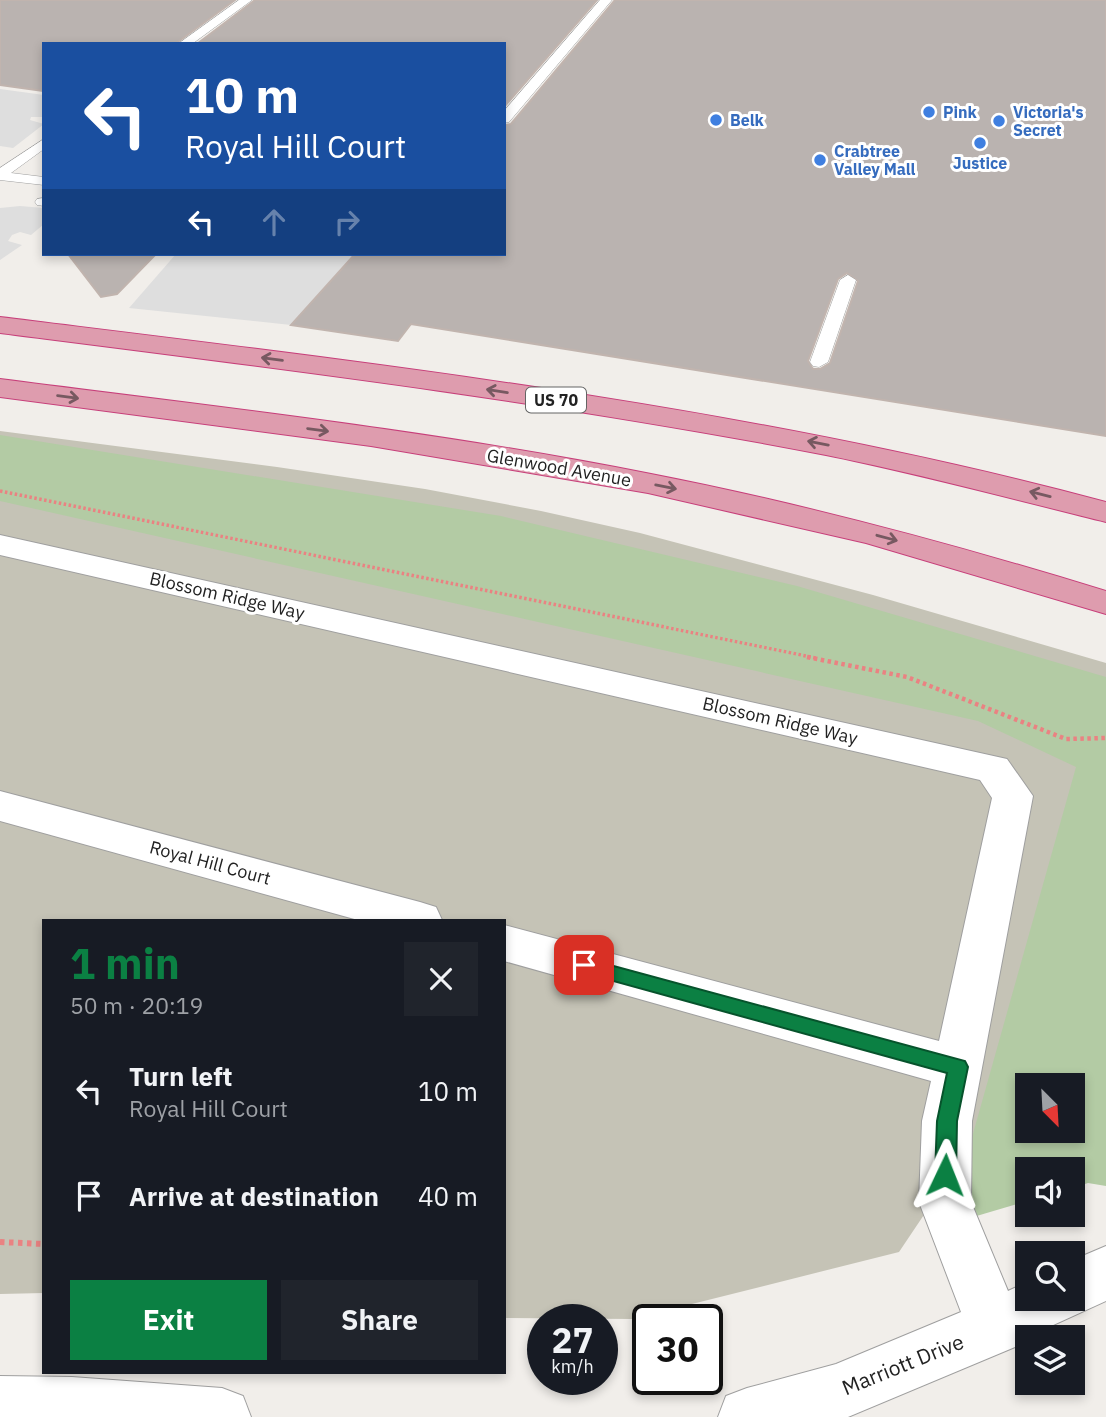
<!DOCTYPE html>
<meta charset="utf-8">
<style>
body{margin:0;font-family:"IBM Plex Sans",sans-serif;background:#20242c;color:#f1f3f6;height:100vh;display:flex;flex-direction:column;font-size:26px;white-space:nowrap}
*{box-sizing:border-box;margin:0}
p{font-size:23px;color:#9ea1a6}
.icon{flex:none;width:38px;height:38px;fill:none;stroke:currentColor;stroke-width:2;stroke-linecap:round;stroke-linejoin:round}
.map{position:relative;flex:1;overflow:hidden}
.panel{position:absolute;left:42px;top:919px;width:464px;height:455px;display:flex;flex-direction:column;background:#171b24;border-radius:0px;box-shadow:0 4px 10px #0003}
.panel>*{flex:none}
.top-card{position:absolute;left:42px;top:42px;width:464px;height:214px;border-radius:0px;box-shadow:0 4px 10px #0003;background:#1a4fa0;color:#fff;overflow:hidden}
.needle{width:46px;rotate:156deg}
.tools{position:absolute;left:1015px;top:1073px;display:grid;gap:14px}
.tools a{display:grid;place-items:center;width:70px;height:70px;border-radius:0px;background:#171b24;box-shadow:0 4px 10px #0003;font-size:35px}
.speed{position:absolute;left:527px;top:1304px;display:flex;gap:14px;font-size:35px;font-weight:700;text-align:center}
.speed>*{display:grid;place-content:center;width:91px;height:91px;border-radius:50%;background:#171b24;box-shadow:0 4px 10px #0003;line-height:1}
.speed small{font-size:18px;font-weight:400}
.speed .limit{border:4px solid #111;border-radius:10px;background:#fff;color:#111}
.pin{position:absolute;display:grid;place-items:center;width:60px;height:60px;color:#fff;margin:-30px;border-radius:14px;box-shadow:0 4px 10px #0006}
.me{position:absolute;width:77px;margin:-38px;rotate:2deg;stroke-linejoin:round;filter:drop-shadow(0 0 5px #0008)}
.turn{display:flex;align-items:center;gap:24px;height:147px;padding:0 28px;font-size:32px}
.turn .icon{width:91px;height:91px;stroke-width:2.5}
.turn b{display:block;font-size:49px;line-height:60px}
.lanes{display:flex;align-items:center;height:66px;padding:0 28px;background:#0003;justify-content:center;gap:35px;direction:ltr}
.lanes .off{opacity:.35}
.round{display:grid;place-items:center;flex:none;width:74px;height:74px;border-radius:0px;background:#20242c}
.head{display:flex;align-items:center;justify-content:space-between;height:119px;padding:0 28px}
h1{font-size:42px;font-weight:700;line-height:52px;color:#0b8043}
.cta{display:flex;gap:14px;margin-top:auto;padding:14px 28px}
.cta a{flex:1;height:80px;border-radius:0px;background:#0b8043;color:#fff;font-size:28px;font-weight:700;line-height:80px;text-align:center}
.cta a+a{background:#20242c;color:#f1f3f6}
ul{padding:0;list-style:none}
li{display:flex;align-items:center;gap:21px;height:105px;padding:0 28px}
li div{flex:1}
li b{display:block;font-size:26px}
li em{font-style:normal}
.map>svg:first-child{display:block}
.construction{fill:#c5c3b6}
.forest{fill:#b3cba4;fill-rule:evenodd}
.parking{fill:#dedede}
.building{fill:#bab3b0;stroke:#c1b4ae;stroke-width:2;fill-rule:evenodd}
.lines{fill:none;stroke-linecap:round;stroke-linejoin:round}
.lane-casing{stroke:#9f9f9f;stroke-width:1}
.street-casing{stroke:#9f9f9f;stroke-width:2}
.highway-casing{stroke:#c73f7a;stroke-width:2}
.path-far2{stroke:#ea8282;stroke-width:3.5;stroke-dasharray:2.5 2.5;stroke-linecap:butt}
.path-far1{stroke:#ea8282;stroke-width:4.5;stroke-dasharray:3.5 3.5;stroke-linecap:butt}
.path{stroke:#ea8282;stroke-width:6;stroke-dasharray:4.5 4.5;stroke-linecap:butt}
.lane{fill:#fff;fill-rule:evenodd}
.street{fill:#fff;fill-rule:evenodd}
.highway{fill:#de9cae;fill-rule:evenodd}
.oneway{stroke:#775961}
.route{fill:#0b8043;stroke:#07532c;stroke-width:2}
.shop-dot{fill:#3f7fe0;stroke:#fff;stroke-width:2.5}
.labels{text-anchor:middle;stroke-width:6;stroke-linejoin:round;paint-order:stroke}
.far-shop-label{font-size:16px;font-weight:bold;fill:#366cbe;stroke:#fff;text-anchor:start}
.shield{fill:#fff;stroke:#646464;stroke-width:2}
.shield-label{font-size:16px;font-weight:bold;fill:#222}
.street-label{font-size:18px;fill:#222;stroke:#fff}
.near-street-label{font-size:21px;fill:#222;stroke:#fff}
</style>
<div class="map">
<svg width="1106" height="1417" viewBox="0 0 1106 1417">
<rect width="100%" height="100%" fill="#f1eeea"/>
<polygon class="construction" points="0,431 277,467 425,489 541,511 640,533 873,595 1106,663 1106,888 1091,966 899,1252 632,1319 504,1318 504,920 44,920 44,1293 0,1294"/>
<path class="forest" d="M0,435L501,516L797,586L1106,677V1186L1088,1183L1073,1188V1169H1027V1201L963,1220L960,1180L1076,767L978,721L0,501ZM1027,1085H1073V1130H1027Z"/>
<g class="parking">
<polygon points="0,89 44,95 44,117 31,117 30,120 44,124 13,148 0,146"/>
<polygon points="20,206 44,208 44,224 31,235 20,232 12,235 8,241 22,245 0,260 0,208"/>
<polygon points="176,254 355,254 291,325 129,308"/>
</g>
<g class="building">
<polygon points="0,0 235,0 175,44 44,44 44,91 0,85"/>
<polygon points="255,0 597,0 504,107 504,44 197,44"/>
<path d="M615,0H1106V436L411,324L398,341L291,325L355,254H504V125L511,124ZM847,273L858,281L830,363L820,369H813L808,361L838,279Z"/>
<polygon points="68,254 156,254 117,294 101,297"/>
</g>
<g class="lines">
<defs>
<g id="lane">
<polygon points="239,0 252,0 192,44 178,44"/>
<polygon points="600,0 612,0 509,122 504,123 504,111"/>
<polygon points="44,139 44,149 11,173 44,177 44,185 0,180 0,168"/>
<polygon points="44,198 44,206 37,205 35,202 37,199"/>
<polygon points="848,275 856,280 828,362 819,367 813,366 810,362 840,280"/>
</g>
<g id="street">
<polygon points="0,535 1007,759 1033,796 972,1121 971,1202 1008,1291 1027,1282 1027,1298 1073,1298 1073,1260 1106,1246 1106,1301 1027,1337 1015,1347 848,1417 718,1417 726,1396 747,1388 836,1364 961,1312 919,1202 922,1121 931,1081 504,961 504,925 939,1041 992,798 980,780 0,555"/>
<polygon points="0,791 420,902 436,907 442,920 358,920 0,821"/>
<polygon points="0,1376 72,1377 222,1388 243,1396 251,1417 0,1417"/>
</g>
<g id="highway">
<path d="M0,317C371,363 744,405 1106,502V522C1013,499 920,474 826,455C553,402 276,368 0,333Z"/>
<path d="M0,379C217,407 436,431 651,474C805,504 956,545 1106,591V614L866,543L648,493L371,446L0,397Z"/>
</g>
</defs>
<use href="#lane" class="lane-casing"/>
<use href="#street" class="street-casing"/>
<use href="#highway" class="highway-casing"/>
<polyline class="path-far2" points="0,491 816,658"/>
<polyline class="path-far1" points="807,657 907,677 1066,739 1106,738"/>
<polyline class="path" points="0,1242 44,1244"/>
<use href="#lane" class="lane"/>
<use href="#street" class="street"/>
<use href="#highway" class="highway"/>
</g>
<defs><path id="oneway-shaft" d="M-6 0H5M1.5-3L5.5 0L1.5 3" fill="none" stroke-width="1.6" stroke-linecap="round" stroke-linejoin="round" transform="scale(1.75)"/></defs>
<g class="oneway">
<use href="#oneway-shaft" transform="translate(272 359) rotate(-173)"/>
<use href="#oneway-shaft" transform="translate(497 391) rotate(-171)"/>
<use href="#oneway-shaft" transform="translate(68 397) rotate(7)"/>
<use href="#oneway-shaft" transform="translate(318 430) rotate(8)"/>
<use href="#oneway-shaft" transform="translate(818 443) rotate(-169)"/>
<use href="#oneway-shaft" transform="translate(666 487) rotate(11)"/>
<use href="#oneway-shaft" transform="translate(1040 494) rotate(-166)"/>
<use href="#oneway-shaft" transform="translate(887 538) rotate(15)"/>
</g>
<polygon class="route" points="584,958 965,1061 968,1067 957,1121 956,1175 953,1182 945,1185 938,1182 935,1175 937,1121 947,1073 577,971 575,965 577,960"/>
<g class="shop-dot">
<circle cx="929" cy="112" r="7"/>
<circle cx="716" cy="120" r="7"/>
<circle cx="999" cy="121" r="7"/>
<circle cx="980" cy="143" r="7"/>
<circle cx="820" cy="160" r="7"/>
</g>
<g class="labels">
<g class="far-shop-label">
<text x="943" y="118">Pink</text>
<text x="1013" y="118">Victoria's<tspan x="1013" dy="18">Secret</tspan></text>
<text x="730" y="126">Belk</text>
<text x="834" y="157">Crabtree<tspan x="834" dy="18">Valley Mall</tspan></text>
<text x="980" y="169" text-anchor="middle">Justice</text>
</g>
<rect class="shield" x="526" y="387.5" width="60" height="25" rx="5"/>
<g class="shield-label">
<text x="556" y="406">US 70</text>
</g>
<g class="street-label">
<text transform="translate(559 468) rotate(10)" y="6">Glenwood Avenue</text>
<text transform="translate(227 596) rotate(13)" y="6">Blossom Ridge Way</text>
<text transform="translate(780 721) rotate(13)" y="6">Blossom Ridge Way</text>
<text transform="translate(210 863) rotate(15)" y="6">Royal Hill Court</text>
</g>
<g class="near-street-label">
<text transform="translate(903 1365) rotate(-22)" y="7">Marriott Drive</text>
</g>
</g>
</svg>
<div class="tools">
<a><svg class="needle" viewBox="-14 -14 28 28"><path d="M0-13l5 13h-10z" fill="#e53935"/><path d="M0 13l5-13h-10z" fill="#9ea1a6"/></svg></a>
<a><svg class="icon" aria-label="sound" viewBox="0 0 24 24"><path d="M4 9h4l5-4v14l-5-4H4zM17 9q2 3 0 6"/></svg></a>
<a><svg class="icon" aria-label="search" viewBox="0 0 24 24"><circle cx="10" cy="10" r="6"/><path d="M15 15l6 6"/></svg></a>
<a><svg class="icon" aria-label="layers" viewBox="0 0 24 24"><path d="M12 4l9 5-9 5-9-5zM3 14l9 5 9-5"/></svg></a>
</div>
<div class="speed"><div>27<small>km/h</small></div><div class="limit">30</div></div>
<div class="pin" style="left:584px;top:965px;background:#d93025"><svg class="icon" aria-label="arrive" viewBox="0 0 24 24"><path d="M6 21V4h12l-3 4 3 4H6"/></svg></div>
<svg class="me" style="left:945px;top:1175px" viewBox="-20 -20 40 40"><path d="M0-17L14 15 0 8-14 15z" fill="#0b8043" stroke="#fff" stroke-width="4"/></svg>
<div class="top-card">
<div class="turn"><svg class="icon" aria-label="left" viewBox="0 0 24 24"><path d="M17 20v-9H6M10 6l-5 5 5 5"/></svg><div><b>10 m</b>Royal Hill Court</div></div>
<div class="lanes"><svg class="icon" aria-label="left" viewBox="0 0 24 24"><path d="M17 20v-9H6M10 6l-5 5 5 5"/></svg><svg class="icon off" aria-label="ahead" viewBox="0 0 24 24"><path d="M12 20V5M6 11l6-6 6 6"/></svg><svg class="icon off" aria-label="right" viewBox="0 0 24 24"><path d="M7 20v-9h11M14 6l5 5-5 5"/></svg></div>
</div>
<section class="panel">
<div class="head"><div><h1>1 min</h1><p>50 m · 20:19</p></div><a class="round"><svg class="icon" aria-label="close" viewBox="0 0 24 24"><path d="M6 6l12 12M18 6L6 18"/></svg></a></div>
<ul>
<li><svg class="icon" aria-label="left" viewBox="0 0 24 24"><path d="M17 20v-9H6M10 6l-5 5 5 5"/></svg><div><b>Turn left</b><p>Royal Hill Court</p></div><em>10 m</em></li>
<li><svg class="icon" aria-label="arrive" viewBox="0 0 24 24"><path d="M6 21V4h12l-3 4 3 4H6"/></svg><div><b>Arrive at destination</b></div><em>40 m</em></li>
</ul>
<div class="cta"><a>Exit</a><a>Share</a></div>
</section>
</div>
